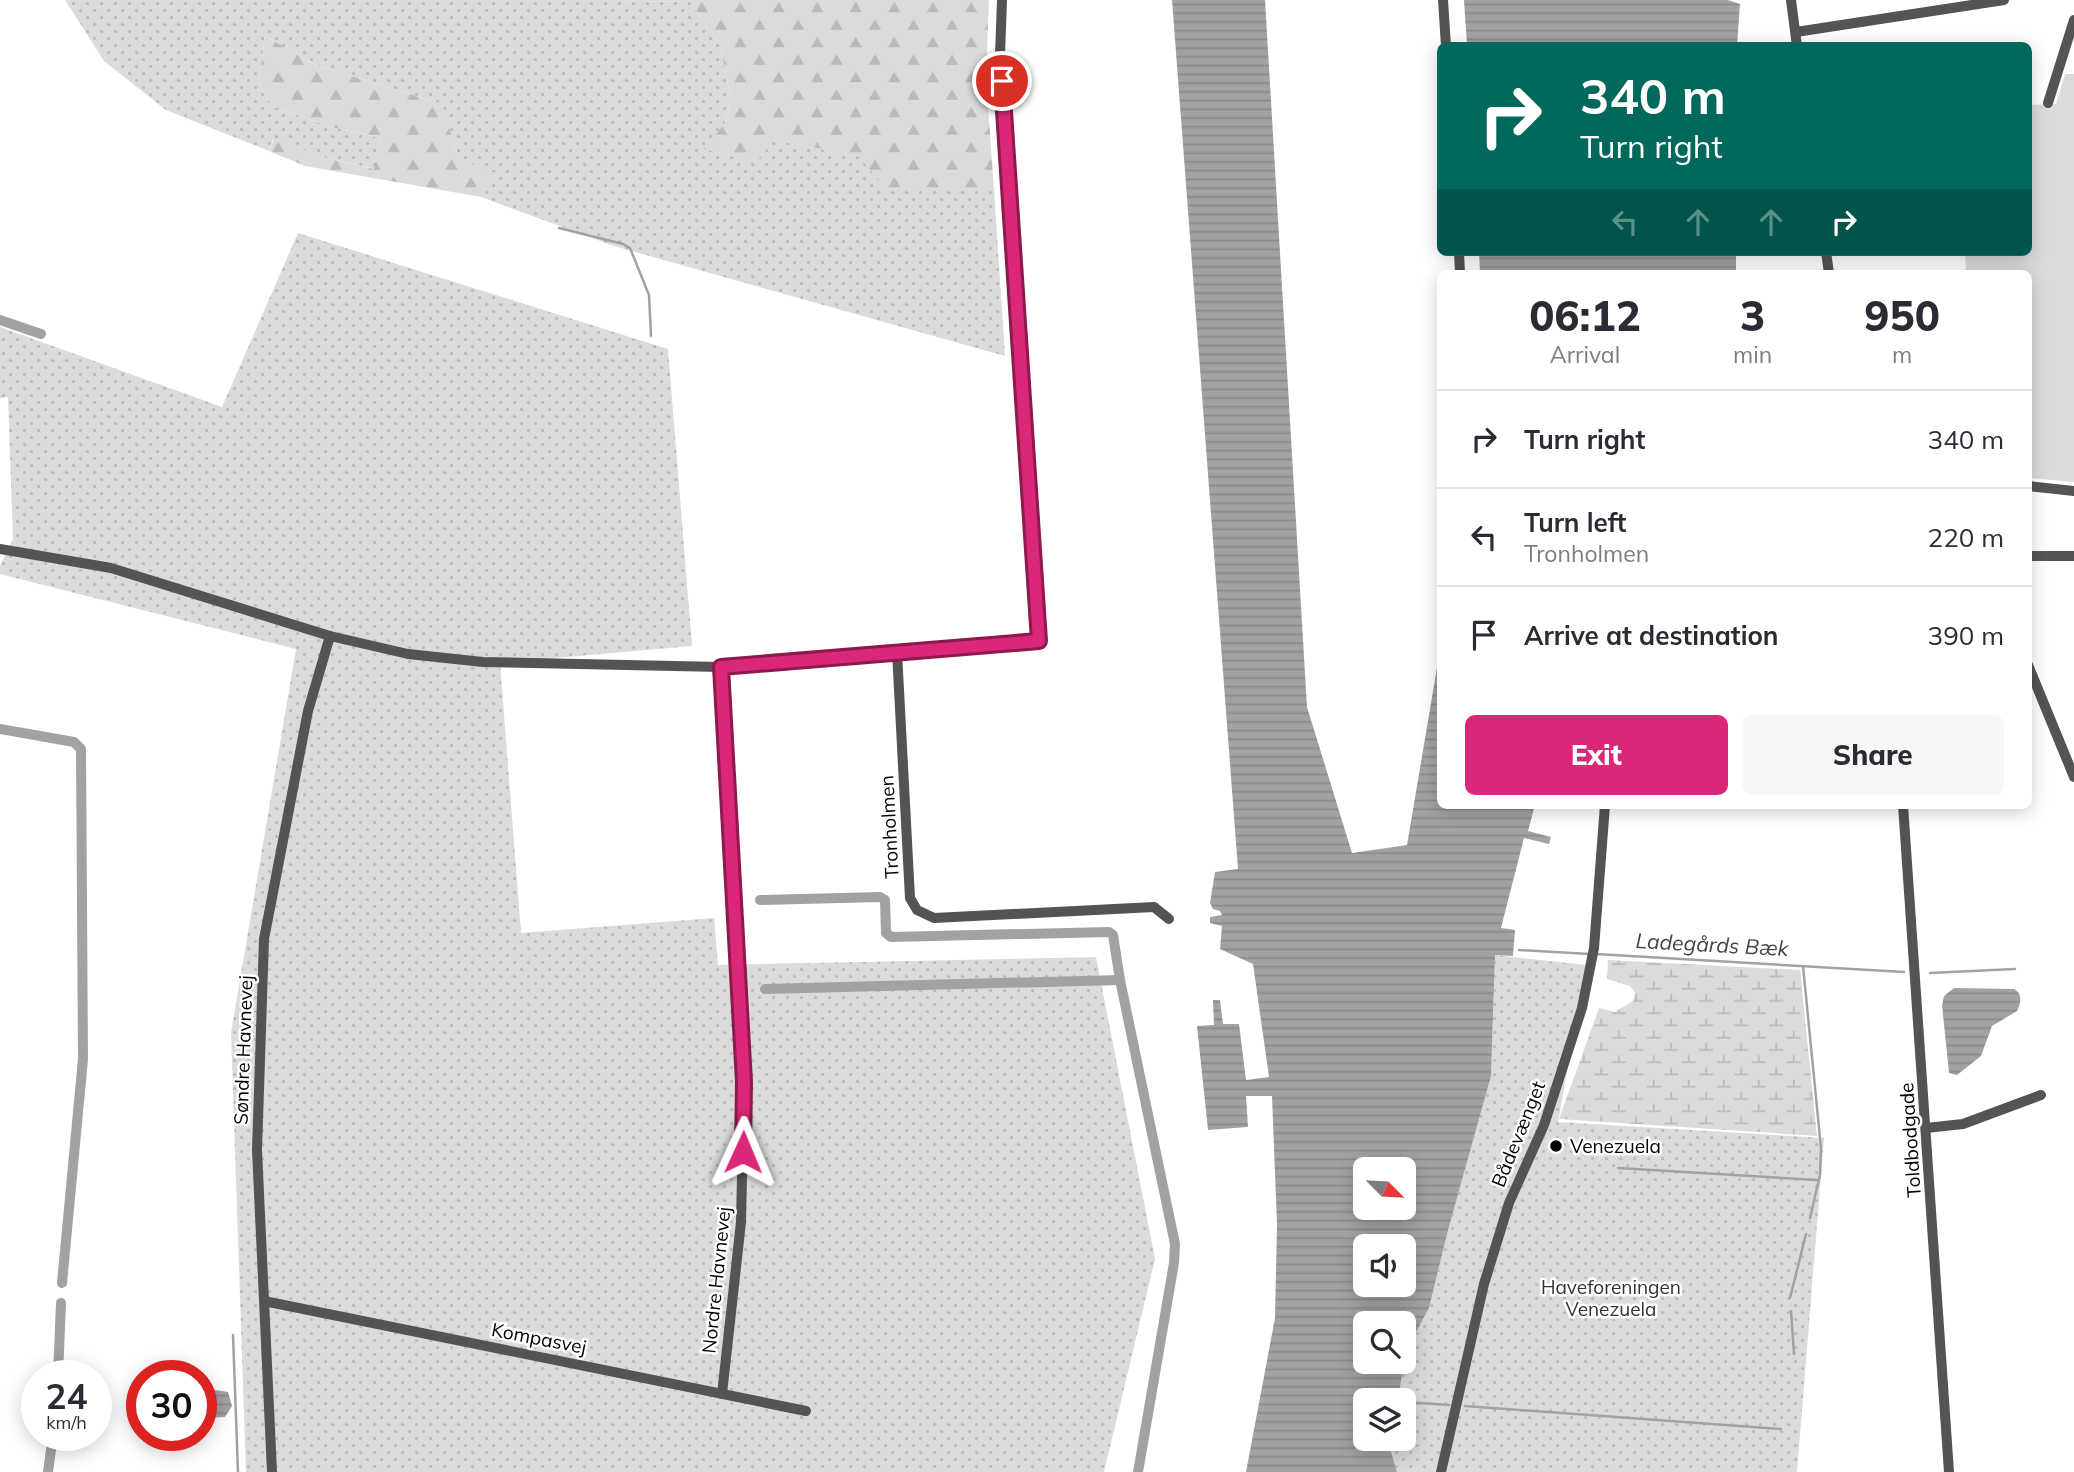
<!DOCTYPE html>
<meta charset="utf-8">
<style>
body{margin:0;font-family:Mulish,sans-serif;background:#f7f7f7;color:#2b2b33;height:100vh;display:flex;flex-direction:column;font-size:26px;white-space:nowrap}
*{box-sizing:border-box;margin:0}
p{font-size:23px;color:#7c7c81}
.icon{flex:none;width:38px;height:38px;fill:none;stroke:currentColor;stroke-width:2;stroke-linecap:round;stroke-linejoin:round}
.map{position:relative;flex:1;overflow:hidden}
.sheet{position:absolute;left:1437px;top:270px;width:595px;height:539px;display:flex;flex-direction:column;background:#fff;border-radius:10px;box-shadow:0 4px 18px #0003}
.sheet>*{flex:none}
.banner{position:absolute;left:1437px;top:42px;width:595px;height:214px;border-radius:10px;box-shadow:0 4px 18px #0003;background:#00695c;color:#fff;overflow:hidden}
.needle{width:46px;rotate:114deg}
.tools{position:absolute;left:1353px;top:1157px;display:grid;gap:14px}
.tools a{display:grid;place-items:center;width:63px;height:63px;border-radius:10px;background:#fff;box-shadow:0 4px 18px #0003;font-size:35px}
.speed{position:absolute;left:21px;top:1360px;display:flex;gap:14px;font-size:35px;font-weight:700;text-align:center}
.speed>*{display:grid;place-content:center;width:91px;height:91px;border-radius:50%;background:#fff;box-shadow:0 4px 18px #0003;line-height:1}
.speed small{font-size:18px;font-weight:400}
.speed .limit{border:10px solid #d22;background:#fff;color:#111}
.pin{position:absolute;display:grid;place-items:center;width:60px;height:60px;color:#fff;margin:-30px;border:4px solid #fff;border-radius:50%;box-shadow:0 2px 7px #0007}
.me{position:absolute;width:77px;margin:-38px;rotate:1deg;stroke-linejoin:round;filter:drop-shadow(0 0 5px #0008)}
.turn{display:flex;align-items:center;gap:24px;height:147px;padding:0 28px;font-size:32px}
.turn .icon{width:91px;height:91px;stroke-width:2.5}
.turn b{display:block;font-size:49px;line-height:60px}
.lanes{display:flex;align-items:center;height:66px;padding:0 28px;background:#0003;justify-content:center;gap:35px;direction:ltr}
.lanes .off{opacity:.35}
.eta{display:flex;justify-content:space-evenly;align-items:center;height:119px;text-align:center}
.eta b{font-size:42px;font-weight:800;line-height:49px}
.primary-button{display:flex;gap:14px;margin-top:auto;padding:14px 28px}
.primary-button a{flex:1;height:80px;border-radius:10px;background:#db2777;color:#fff;font-size:28px;font-weight:800;line-height:80px;text-align:center}
.primary-button a+a{background:#f7f7f7;color:#2b2b33}
ul{padding:0;list-style:none}
li{display:flex;align-items:center;gap:21px;height:98px;padding:0 28px;border-top:2px solid #e1e1e2}
li div{flex:1}
li b{display:block;font-size:26px}
li em{font-style:normal}
.map>svg:first-child{display:block}
.grass{fill:url(#grass-dots)}
.forest{fill:url(#forest-firs)}
.wetland{fill:url(#wetland-marsh)}
.park{fill:#dbdbdb}
.water{fill:url(#water-rules);fill-rule:evenodd}
.lines{fill:none;stroke-linecap:round;stroke-linejoin:round}
.stream{stroke:#a2a2a2;stroke-width:2.5}
.canal{stroke:#a2a2a2;stroke-width:10}
.minor{stroke:#545454;stroke-width:10}
.route-casing{stroke:#8e194d;stroke-width:18}
.route{stroke:#db2777;stroke-width:12}
.poi-dot{fill:#000;stroke:#fff;stroke-width:2.5}
.labels{text-anchor:middle;stroke-width:5;stroke-linejoin:round;paint-order:stroke}
.street-label{font-size:19px;fill:#000;stroke:#fff}
.poi-label{font-size:19px;fill:#000;stroke:#fff;text-anchor:start}
.park-label{font-size:19px;fill:#323232;stroke:#fff}
.water-label{font-size:21px;font-style:italic;fill:#434343;stroke:#fff}
</style>
<div class="map">
<svg width="2074" height="1472" viewBox="0 0 2074 1472">
<defs>
<pattern id="grass-dots" width="8" height="8" patternUnits="userSpaceOnUse" patternTransform="scale(1.75)"><rect width="8" height="8" fill="#dbdbdb"/><path d="M2 2h.1M6 6h.1" fill="none" stroke="#bababa" stroke-width="1.8" stroke-linecap="round"/></pattern>
<pattern id="forest-firs" width="22" height="20" patternUnits="userSpaceOnUse" patternTransform="scale(1.75)"><rect width="22" height="20" fill="#dbdbdb"/><path d="M5 1l3.5 6h-7zM16 11l3.5 6h-7z" fill="#bababa"/></pattern>
<pattern id="wetland-marsh" width="20" height="14" patternUnits="userSpaceOnUse" patternTransform="scale(1.75)"><rect width="20" height="14" fill="#dbdbdb"/><path d="M1 5h8M5 5V1M11 12h8M15 12V8" fill="none" stroke="#bababa"/></pattern>
<pattern id="water-rules" width="6" height="5" patternUnits="userSpaceOnUse" patternTransform="scale(1.75)"><rect width="6" height="5" fill="#a2a2a2"/><path d="M0 2.5h6" fill="none" stroke="#8a8a8a"/></pattern>
</defs>
<rect width="100%" height="100%" fill="#fff"/>
<g class="grass">
<polygon points="65,0 625,0 636,2 689,1 720,44 731,99 725,123 705,149 775,140 859,156 888,190 994,190 1005,356 614,246 481,197 494,173 459,159 442,104 316,65 265,36 259,82 272,106 331,127 381,138 375,169 326,158 273,139 269,151 166,110 104,61"/>
<polygon points="298,233 668,349 692,646 500,663 521,933 714,918 718,965 1096,957 1155,1259 1104,1472 246,1472 231,1033 296,649 0,574 0,566 13,539 8,397 0,398 0,327 222,407"/>
<polygon points="1495,955 1586,965 1558,1122 1824,1138 1797,1472 1397,1472 1390,1448 1392,1439 1404,1438 1404,1400 1398,1400 1406,1351 1429,1308 1447,1234 1491,1076"/>
</g>
<g class="forest">
<polygon points="625,0 989,0 986,77 994,190 888,190 858,156 775,140 755,163 704,149 725,123 731,99 720,44 689,1 636,2"/>
<polygon points="265,36 316,65 442,104 459,159 495,173 481,197 305,166 269,151 274,139 326,158 374,169 381,138 331,127 272,106 259,82"/>
</g>
<polygon class="wetland" points="1608,960 1800,970 1817,1136 1559,1119 1599,1008 1615,1012 1633,1001 1635,993 1630,986 1607,979"/>
<polygon class="park" points="2065,74 2074,74 2074,482 2028,478 2028,273 1966,273 1965,252 2028,252 2028,105 2056,104"/>
<g class="water">
<path d="M1172,0H1265L1307,707L1352,853L1407,845L1440,650V805H1535L1528,831L1551,837L1549,844L1524,838L1501,928L1515,930L1513,956L1495,955L1491,1076L1447,1234L1429,1308L1406,1351L1398,1400H1365V1438L1392,1439L1390,1448L1397,1472H1246L1275,1318L1277,1224L1272,1096H1246L1248,1127L1208,1130L1197,1026L1214,1025L1213,1000H1220L1223,1024H1239L1246,1080L1269,1077L1253,964L1220,949L1222,926L1210,923V917L1222,915L1220,911L1213,909L1210,903L1215,872L1238,869ZM1365,1169H1404V1208H1365ZM1365,1246H1404V1284H1365ZM1365,1323H1404V1362H1365Z"/>
<polygon points="1464,0 1728,0 1740,4 1737,45 1467,45"/>
<polygon points="1479,252 1736,252 1736,273 1480,273"/>
<path d="M1954,988L2014,989C2023,994 2021,1003 2017,1011L1992,1026L1981,1056L1957,1075L1949,1073L1942,1005L1944,996Z"/>
<polygon points="208,1389 228,1392 232,1406 225,1417 207,1418 201,1415 201,1390"/>
</g>
<g class="lines">
<g class="stream">
<polyline points="559,228 623,244 630,248 649,295 651,336"/>
<polyline points="1519,950 1590,954"/>
<polyline points="1596,954 1904,972"/>
<polyline points="1803,966 1821,1148 1820,1175 1810,1218"/>
<polyline points="1930,973 2015,969"/>
<polyline points="1618,1168 1817,1180"/>
<polyline points="1790,1298 1806,1234"/>
<polyline points="1791,1311 1794,1354"/>
<polyline points="233,1335 238,1472"/>
<polyline points="1404,1402 1449,1405"/>
<polyline points="1465,1406 1781,1429"/>
</g>
<g class="canal">
<polyline points="0,320 41,334"/>
<polyline points="0,729 74,742 81,749 83,1059 62,1283"/>
<polyline points="760,900 880,897 885,900 886,933 891,937 1109,932 1113,935 1120,980 1175,1244 1174,1263 1138,1472"/>
<polyline points="765,989 1120,980"/>
<polyline points="58,1376 61,1303"/>
<polyline points="48,1472 53,1435"/>
</g>
<g class="minor">
<polyline points="1443,0 1446,46"/>
<polyline points="1791,0 1797,46"/>
<polyline points="1796,32 2004,0"/>
<polyline points="2048,103 2074,20"/>
<polyline points="1459,252 1460,273"/>
<polyline points="1826,252 1829,273"/>
<polyline points="2028,486 2074,491"/>
<polyline points="0,549 111,568 330,636 408,654 483,662 721,667 1039,641 1000,55 1002,0"/>
<polyline points="2028,556 2074,556"/>
<polyline points="897,652 910,898 917,910 934,918 1154,907 1169,919"/>
<polyline points="2028,665 2074,777"/>
<polyline points="721,667 744,1082 741,1222 722,1394"/>
<polyline points="1903,805 1949,1472"/>
<polyline points="1926,1128 1963,1124 2041,1095"/>
<polyline points="264,1301 806,1411"/>
<polyline points="272,1472 257,1150 264,939 308,711 330,636"/>
<polyline points="1441,1472 1484,1284 1509,1203 1544,1125 1582,1008 1594,948 1605,805"/>
</g>
</g>
<g class="lines">
<defs>
<polyline id="route" points="743,1152 744,1082 721,667 1039,641 1002,81"/>
</defs>
<use href="#route" class="route-casing"/>
<use href="#route" class="route"/>
</g>
<circle class="poi-dot" cx="1556" cy="1146" r="7"/>
<g class="labels">
<g class="street-label">
<text transform="translate(889 827) rotate(-93)" y="7">Tronholmen</text>
<text transform="translate(243 1050) rotate(-88)" y="7">Søndre Havnevej</text>
<text transform="translate(1518 1134) rotate(-68)" y="7">Bådevænget</text>
<text transform="translate(1910 1140) rotate(-94)" y="7">Toldbodgade</text>
<text transform="translate(716 1280) rotate(-84)" y="7">Nordre Havnevej</text>
<text transform="translate(539 1338) rotate(11)" y="7">Kompasvej</text>
</g>
<g class="poi-label">
<text x="1570" y="1153">Venezuela</text>
</g>
<g class="park-label">
<text x="1611" y="1294">Haveforeningen<tspan x="1611" dy="22">Venezuela</tspan></text>
</g>
<g class="water-label">
<text transform="translate(1712 945) rotate(3)" y="7">Ladegårds Bæk</text>
</g>
</g>
</svg>
<div class="tools">
<a><svg class="needle" viewBox="-14 -14 28 28"><path d="M0-13l5 13h-10z" fill="#e53935"/><path d="M0 13l5-13h-10z" fill="#7c7c81"/></svg></a>
<a><svg class="icon" aria-label="sound" viewBox="0 0 24 24"><path d="M4 9h4l5-4v14l-5-4H4zM17 9q2 3 0 6"/></svg></a>
<a><svg class="icon" aria-label="search" viewBox="0 0 24 24"><circle cx="10" cy="10" r="6"/><path d="M15 15l6 6"/></svg></a>
<a><svg class="icon" aria-label="layers" viewBox="0 0 24 24"><path d="M12 4l9 5-9 5-9-5zM3 14l9 5 9-5"/></svg></a>
</div>
<div class="speed"><div>24<small>km/h</small></div><div class="limit">30</div></div>
<div class="pin" style="left:1002px;top:81px;background:#d93025"><svg class="icon" aria-label="arrive" viewBox="0 0 24 24"><path d="M6 21V4h12l-3 4 3 4H6"/></svg></div>
<svg class="me" style="left:743px;top:1152px" viewBox="-20 -20 40 40"><path d="M0-17L14 15 0 8-14 15z" fill="#db2777" stroke="#fff" stroke-width="4"/></svg>
<div class="banner">
<div class="turn"><svg class="icon" aria-label="right" viewBox="0 0 24 24"><path d="M7 20v-9h11M14 6l5 5-5 5"/></svg><div><b>340 m</b>Turn right</div></div>
<div class="lanes"><svg class="icon off" aria-label="left" viewBox="0 0 24 24"><path d="M17 20v-9H6M10 6l-5 5 5 5"/></svg><svg class="icon off" aria-label="ahead" viewBox="0 0 24 24"><path d="M12 20V5M6 11l6-6 6 6"/></svg><svg class="icon off" aria-label="ahead" viewBox="0 0 24 24"><path d="M12 20V5M6 11l6-6 6 6"/></svg><svg class="icon" aria-label="right" viewBox="0 0 24 24"><path d="M7 20v-9h11M14 6l5 5-5 5"/></svg></div>
</div>
<section class="sheet">
<div class="eta">
<div><b>06:12</b><p>Arrival</p></div>
<div><b>3</b><p>min</p></div>
<div><b>950</b><p>m</p></div>
</div>
<ul>
<li><svg class="icon" aria-label="right" viewBox="0 0 24 24"><path d="M7 20v-9h11M14 6l5 5-5 5"/></svg><div><b>Turn right</b></div><em>340 m</em></li>
<li><svg class="icon" aria-label="left" viewBox="0 0 24 24"><path d="M17 20v-9H6M10 6l-5 5 5 5"/></svg><div><b>Turn left</b><p>Tronholmen</p></div><em>220 m</em></li>
<li><svg class="icon" aria-label="arrive" viewBox="0 0 24 24"><path d="M6 21V4h12l-3 4 3 4H6"/></svg><div><b>Arrive at destination</b></div><em>390 m</em></li>
</ul>
<div class="primary-button"><a>Exit</a><a>Share</a></div>
</section>
</div>
